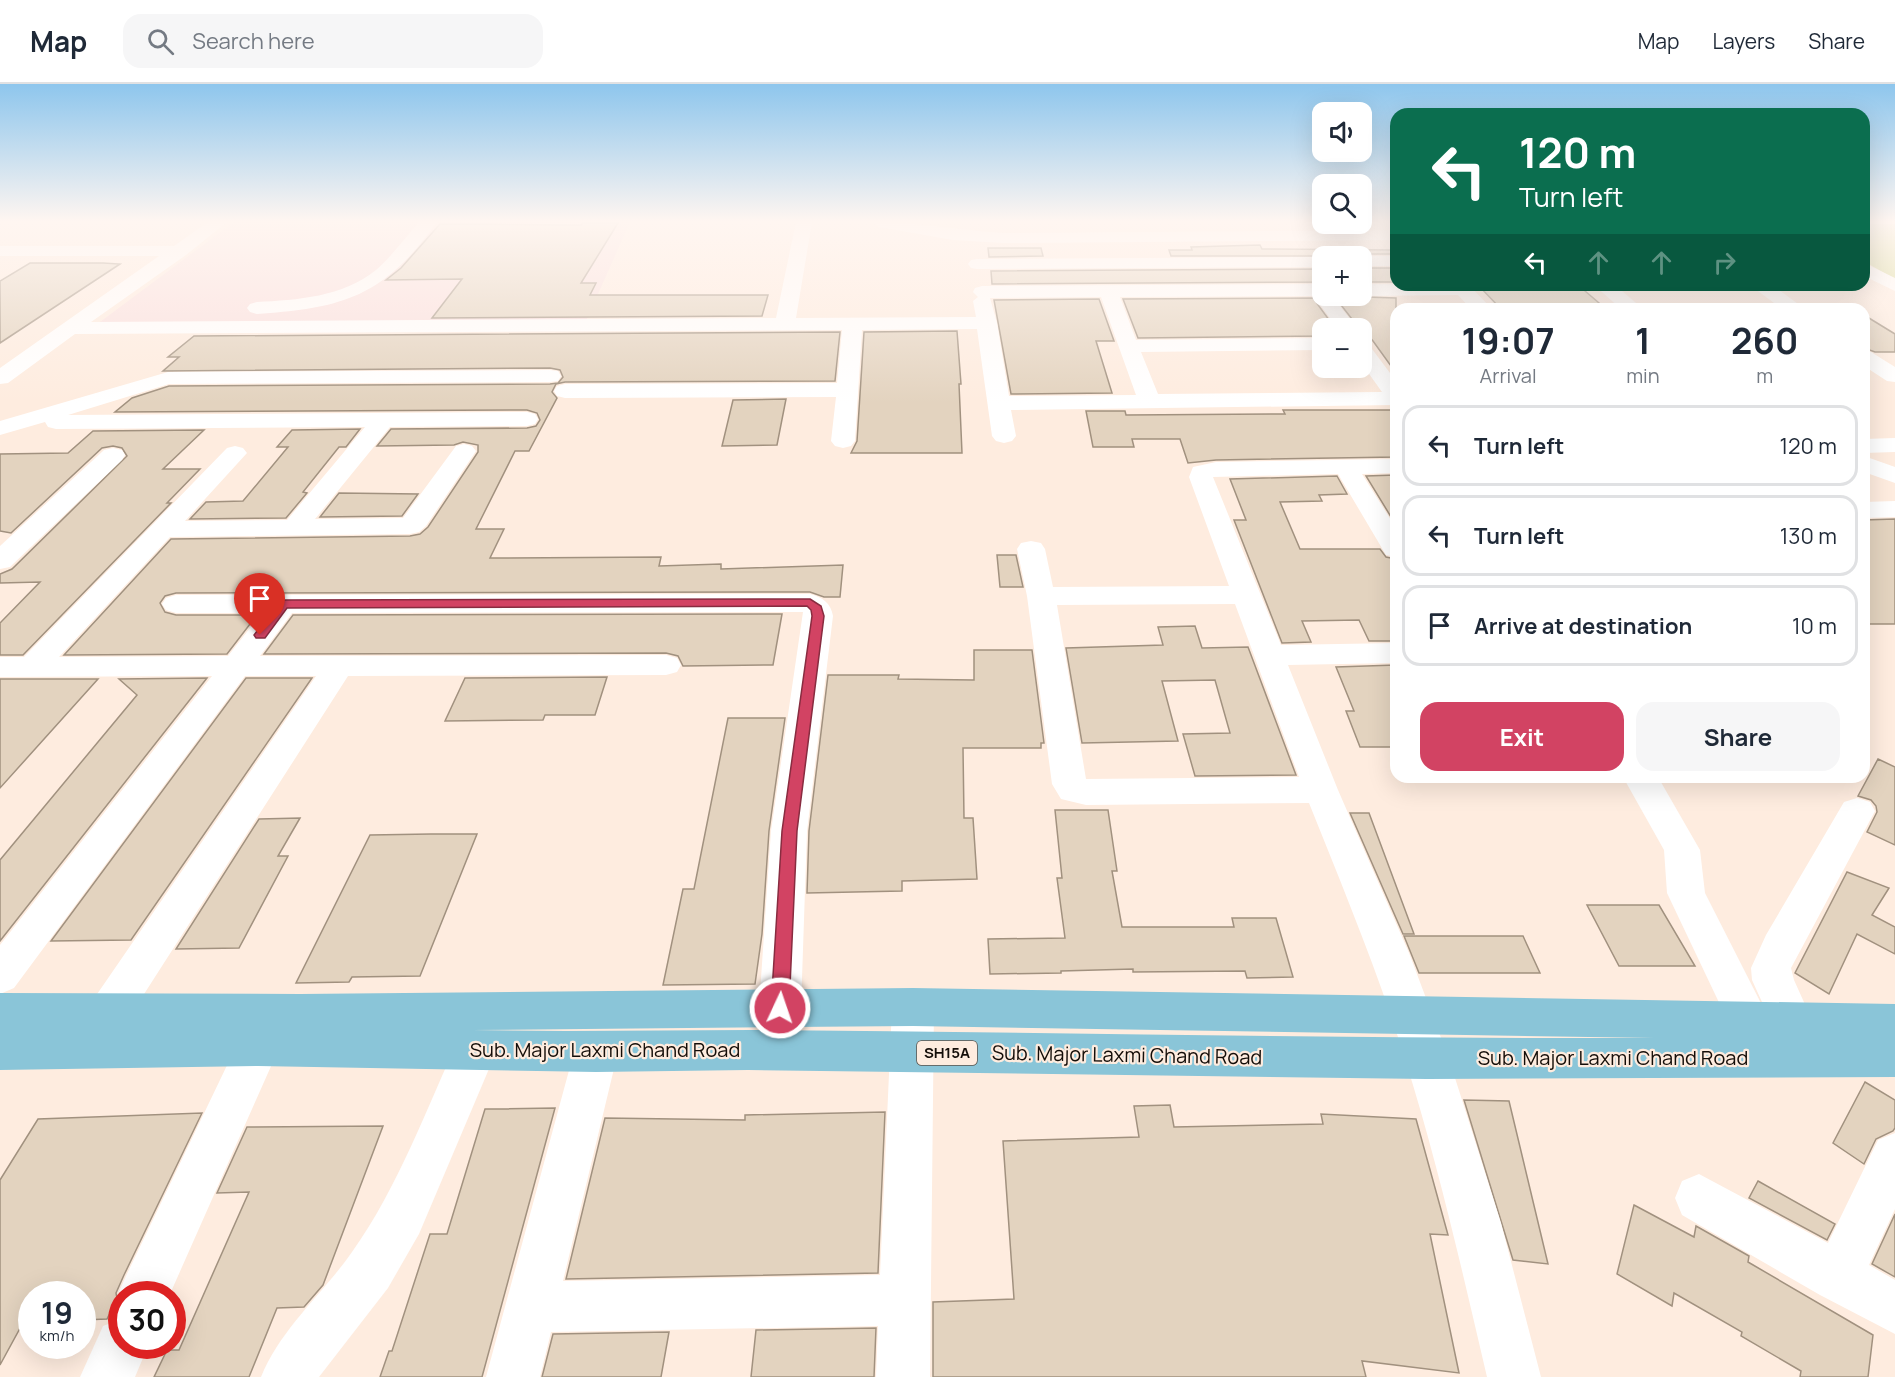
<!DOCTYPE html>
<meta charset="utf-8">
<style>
body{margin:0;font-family:Manrope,sans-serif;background:#f6f6f7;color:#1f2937;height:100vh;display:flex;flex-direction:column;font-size:22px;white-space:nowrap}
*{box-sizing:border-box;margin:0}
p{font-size:20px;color:#747a83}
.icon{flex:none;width:33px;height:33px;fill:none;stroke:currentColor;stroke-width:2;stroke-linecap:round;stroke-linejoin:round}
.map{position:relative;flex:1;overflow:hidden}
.details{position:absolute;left:1390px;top:219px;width:480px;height:480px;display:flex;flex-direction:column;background:#fff;border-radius:18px;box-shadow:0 6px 24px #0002}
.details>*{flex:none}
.top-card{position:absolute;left:1390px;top:24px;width:480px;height:183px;border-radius:18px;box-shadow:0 6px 24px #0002;background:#0b6e4f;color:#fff;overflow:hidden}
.tools{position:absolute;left:1312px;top:18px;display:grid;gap:12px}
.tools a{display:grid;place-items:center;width:60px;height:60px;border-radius:12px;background:#fff;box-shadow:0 6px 24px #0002;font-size:30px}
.speed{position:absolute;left:18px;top:1197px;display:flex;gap:12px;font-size:30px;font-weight:700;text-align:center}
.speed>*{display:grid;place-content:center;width:78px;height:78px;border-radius:50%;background:#fff;box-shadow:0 6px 24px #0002;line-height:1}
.speed small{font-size:15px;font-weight:400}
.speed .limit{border:9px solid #d22;background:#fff;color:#111}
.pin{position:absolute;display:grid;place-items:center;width:51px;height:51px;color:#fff;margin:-62px -26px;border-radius:50% 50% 50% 0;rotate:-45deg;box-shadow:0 0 6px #0007}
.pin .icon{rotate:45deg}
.me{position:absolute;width:66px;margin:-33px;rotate:3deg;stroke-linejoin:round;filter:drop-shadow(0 0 4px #0008)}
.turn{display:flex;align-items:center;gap:21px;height:126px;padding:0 30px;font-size:27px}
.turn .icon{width:78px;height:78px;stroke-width:2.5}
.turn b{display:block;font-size:42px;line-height:51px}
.lanes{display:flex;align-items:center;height:57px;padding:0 30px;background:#0003;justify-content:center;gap:30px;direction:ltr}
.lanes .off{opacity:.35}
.eta{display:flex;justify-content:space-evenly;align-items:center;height:102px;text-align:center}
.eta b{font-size:36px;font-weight:700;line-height:42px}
.button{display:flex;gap:12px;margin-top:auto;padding:12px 30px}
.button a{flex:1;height:69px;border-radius:18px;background:#d24363;color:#fff;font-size:24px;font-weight:700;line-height:69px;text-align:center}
.button a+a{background:#f6f6f7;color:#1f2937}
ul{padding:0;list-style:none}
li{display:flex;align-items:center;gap:18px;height:81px;margin:0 12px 9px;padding:0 18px;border:3px solid #e0e1e3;border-radius:18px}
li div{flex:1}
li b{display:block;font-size:22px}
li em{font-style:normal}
header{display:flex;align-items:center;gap:36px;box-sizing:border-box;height:84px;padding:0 30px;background:#fff;border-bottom:2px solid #e0e1e3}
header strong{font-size:28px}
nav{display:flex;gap:33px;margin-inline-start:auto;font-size:21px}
.search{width:420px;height:54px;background:#f6f6f7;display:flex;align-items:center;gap:15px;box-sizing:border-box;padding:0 21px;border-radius:18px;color:#747a83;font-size:22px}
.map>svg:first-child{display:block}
.education{fill:#fadfde}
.green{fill:#d4d992}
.building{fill:#e3d3bf;stroke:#a1917f;stroke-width:1.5}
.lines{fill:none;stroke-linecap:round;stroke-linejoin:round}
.minor{fill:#fff;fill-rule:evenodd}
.major{fill:#8ac5d8;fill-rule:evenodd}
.route{fill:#d24363;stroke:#882c40;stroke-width:1.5}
.labels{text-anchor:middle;stroke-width:4.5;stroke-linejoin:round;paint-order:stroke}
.shield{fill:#feecdf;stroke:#5a5048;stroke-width:1.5}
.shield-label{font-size:15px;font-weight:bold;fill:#140d08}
.near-street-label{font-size:20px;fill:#140d08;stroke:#feecdf}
</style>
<header>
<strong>Map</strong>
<div class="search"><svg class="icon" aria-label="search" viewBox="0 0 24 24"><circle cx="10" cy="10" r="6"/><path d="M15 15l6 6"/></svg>Search here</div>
<nav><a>Map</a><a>Layers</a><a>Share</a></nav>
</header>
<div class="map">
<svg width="1895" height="1293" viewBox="0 0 1895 1293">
<rect width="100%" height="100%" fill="#feecdf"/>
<polygon class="education" points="234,138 630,138 586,237 100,238"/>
<polygon class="green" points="1865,140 1895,140 1895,195 1865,178"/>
<g class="building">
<polygon points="583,139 618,139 581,199 596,199 590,211 768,211 762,232 432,234 462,195 386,196 401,184 440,140 581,141"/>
<polygon points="1260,161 1262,165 1396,166 1396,170 1362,170 1360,172 1171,172 1169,166 1192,166 1191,163"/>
<polygon points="988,164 1041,164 1043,172 989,173"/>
<polygon points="30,179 103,179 120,180 0,259 0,197"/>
<rect x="1362" y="184" width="34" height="14"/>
<polygon points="1323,185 1323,198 992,200 991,187"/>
<polygon points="1478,201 1578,201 1606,225 1501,225"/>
<polygon points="1334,212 1396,214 1396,289 1373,257 1362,244 1359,244"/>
<polygon points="1313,214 1335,244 1323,244 1323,252 1138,254 1123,215"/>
<polygon points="1099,215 1114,257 1096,257 1112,309 1011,310 994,216"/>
<polygon points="1864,231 1895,250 1895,268 1875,268 1864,264"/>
<polygon points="957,247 961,300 959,300 962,369 851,369 857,357 864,248"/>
<polygon points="840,248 835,297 565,298 556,300 552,308 557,314 529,367 515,367 476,445 504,445 490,474 661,473 659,482 721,480 721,485 843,481 840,513 824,513 810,508 176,509 165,512 160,519 165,528 176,531 257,531 227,570 64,571 171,455 410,452 420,450 428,443 478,368 478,361 463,358 454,361 377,362 391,345 527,344 536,342 540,336 537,329 527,326 115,328 132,314 169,302 550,300 558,299 563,293 560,286 550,284 163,287 179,273 168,273 194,252"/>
<polygon points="786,315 777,361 722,362 733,316"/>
<polygon points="1283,326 1396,326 1396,373 1216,376 1188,379 1180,355 1132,355 1134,363 1093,363 1086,327 1125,327 1126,331 1285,330"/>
<polygon points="360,345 346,363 339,363 303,408 307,409 286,434 190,435 206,418 243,417 288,363 277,363 292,346"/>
<polygon points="204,346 163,385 200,385 167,419 171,419 23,571 0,571 0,539 40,498 0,499 0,490 12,485 127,372 122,364 113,362 102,364 11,449 0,447 0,370 68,369 93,347"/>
<polygon points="1396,391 1396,441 1366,392"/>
<polygon points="1337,392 1347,410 1319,411 1322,417 1280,418 1300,465 1380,465 1386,473 1396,475 1396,557 1369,557 1359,536 1302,537 1311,558 1282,559 1234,436 1246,436 1230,395"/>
<polygon points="339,409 418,410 402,432 320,433"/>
<polygon points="1895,435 1895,540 1864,540 1864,436"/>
<polygon points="997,471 1016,471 1023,503 1000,503"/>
<polygon points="782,530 773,581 683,582 678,572 666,569 264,570 293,531"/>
<polygon points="1195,542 1202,564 1248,563 1296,691 1195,692 1183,650 1230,649 1215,596 1162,597 1178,657 1082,659 1066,564 1163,561 1158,543"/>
<polygon points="974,566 1032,566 1044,659 1041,659 1041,664 963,664 964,734 973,734 977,795 902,797 902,807 807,809 809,747 828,591 899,591 898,595 974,596"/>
<polygon points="1396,581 1396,663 1360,663 1346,627 1354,627 1336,583"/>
<polygon points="607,593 595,631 545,631 543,636 445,637 465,594"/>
<polygon points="207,594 0,857 0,776 137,611 119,595"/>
<polygon points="246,594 312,594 131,856 51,857"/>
<polygon points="0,595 98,595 0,704"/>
<polygon points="728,634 785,634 769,747 762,850 755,900 663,901 683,805 694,805"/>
<polygon points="1878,675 1895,683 1895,761 1867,748 1877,728 1876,722 1871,716 1858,712"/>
<polygon points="1055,726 1108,726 1117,787 1112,787 1122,843 1234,843 1232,834 1276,834 1293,893 1247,894 1245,887 1133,888 1133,885 1061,887 1061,889 990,890 988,855 1065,854 1057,794 1062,794"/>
<polygon points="1350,729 1369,729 1414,850 1403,850"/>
<polygon points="300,734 278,772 288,772 239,864 176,865 259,735"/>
<polygon points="431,750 477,750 420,892 352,893 349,898 296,899 370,751"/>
<polygon points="1847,788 1889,804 1872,831 1895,843 1895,870 1857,850 1829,910 1795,889"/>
<polygon points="1587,821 1659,821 1695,882 1619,882"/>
<polygon points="1404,852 1523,852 1540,889 1419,889"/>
<polygon points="1865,998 1895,1016 1895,1044 1893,1047 1876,1055 1864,1080 1833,1059"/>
<polygon points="1464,1016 1509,1017 1548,1180 1513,1176"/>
<polygon points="1170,1021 1174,1043 1323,1040 1321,1030 1416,1035 1448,1151 1430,1150 1459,1289 1362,1277 1366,1293 933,1293 933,1218 1014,1215 1003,1057 1139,1053 1134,1022"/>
<polygon points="555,1024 482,1293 380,1293 389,1267 392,1267 430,1150 447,1150 485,1025"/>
<polygon points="885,1028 878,1189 566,1195 605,1034 745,1036 745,1031"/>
<polygon points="202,1029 124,1191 116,1209 117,1214 107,1235 82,1236 82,1210 32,1210 32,1237 24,1237 0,1281 0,1096 38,1035"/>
<polygon points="383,1042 323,1201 304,1223 277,1224 249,1293 154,1293 167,1266 179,1266 249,1108 217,1109 247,1043"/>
<polygon points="1758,1097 1835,1140 1827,1156 1749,1114"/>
<polygon points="1634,1121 1694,1153 1696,1142 1749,1172 1748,1178 1873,1251 1868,1293 1800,1293 1801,1287 1741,1252 1742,1248 1674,1209 1672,1222 1617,1190"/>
<polygon points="1895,1130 1895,1193 1872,1180"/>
<polygon points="876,1244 874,1293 751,1293 756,1246"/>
<polygon points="669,1248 661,1293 542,1293 553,1250"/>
</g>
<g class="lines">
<g class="minor">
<path d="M208,138H227L186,171L91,238L776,234L796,138H812L796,234L976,233L973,217L978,213L973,208L975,204L982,202L1323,200V212H1332L1357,244H1337L1314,212L1120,213L1136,256L1323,254V266L1141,268L1158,310L1382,308L1362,280V259L1369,261L1396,297V321L1011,326L1016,352L1012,357L1004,359L996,357L992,352L977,245L862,246L855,357L851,362L843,364L835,362L831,357L836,313L565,314L557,312L554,307L557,302L565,300L837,299L842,246L75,250L8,299L0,300V284L159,172H0V162H174ZM1101,213L1136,311L1009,312L997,239L990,214Z"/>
<path d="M419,138H437C384,212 345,224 257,230L250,228L247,224L250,220L257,218C297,216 343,213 376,186C392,172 405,154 419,138Z"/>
<path d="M871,138C915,138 959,146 1003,149L1396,146V156L1003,159L953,156L879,143Z"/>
<polygon points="1359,172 1396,172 1396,182 1362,182 1362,172"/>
<polygon points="1323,173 1323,183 977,185 971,184 968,180 971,176 977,175"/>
<polygon points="1864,179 1895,194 1895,207 1864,192"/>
<polygon points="1362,200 1469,201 1492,225 1471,225 1458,211 1362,212"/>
<polygon points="1594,201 1615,201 1643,225 1621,225"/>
<polygon points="1750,201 1772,201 1805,225 1782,225"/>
<polygon points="1864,266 1871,268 1895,283 1895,298 1887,297 1864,282"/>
<path d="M550,286L558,287L561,292L558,297L550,298L169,300L68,331L527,328L535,330L538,335L535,340L527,342L390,343L315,435L403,434L456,362L464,360L472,362L476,367L426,442L419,448L410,450L170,453L59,573L228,572L262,529H176L166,526L162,520L166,514L176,511L810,510C822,513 831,519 833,532L807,747L801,924L795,937L780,943L765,937L759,924L771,747L803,528L292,529L260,572L666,571L677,574L681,581L677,588L666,591L348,592L112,960L97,965L82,960L76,946L82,932L316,592H245L14,904L0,910V861L212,592L0,593V573H24L227,364L235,362L243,364L247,369L185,437L287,436L365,343L56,345L48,343L45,338L0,351V337L168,288Z"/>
<polygon points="1895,354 1895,368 1864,369 1864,355"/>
<polygon points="113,364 122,366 125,371 122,376 10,483 0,485 0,462 104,366"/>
<polygon points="1864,372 1895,383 1895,399 1864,388"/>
<path d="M1396,375V389L1362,390L1396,444V473L1386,471L1338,390L1213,393L1281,561L1396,559V579L1288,581L1338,706L1409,869L1449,975L1501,1139L1541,1293H1487C1462,1186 1438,1080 1405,975C1378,888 1343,804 1309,719L1086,721L1061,715L1052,700L1027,512L1017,465L1021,459L1031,457L1041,459L1045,465L1053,503L1229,502L1189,393L1193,383L1216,378ZM1235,520L1299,693L1086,695L1057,521Z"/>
<polygon points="1895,417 1895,433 1864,434 1864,418"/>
<polygon points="1623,693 1658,693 1700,766 1705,809 1769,935 1763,948 1748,954 1733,948 1667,809 1664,766"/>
<polygon points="1857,714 1870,718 1875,727 1791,884 1794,896 1812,936 1806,949 1791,955 1776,949 1752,896 1751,884 1766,851 1844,718"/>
<polygon points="913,904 928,910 934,923 930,1293 876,1293 878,1242 551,1248 540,1293 486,1293 574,968 581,954 596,948 611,954 618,968 563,1197 880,1191 892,923 898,910"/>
<polygon points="258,942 273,948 280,962 170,1210 122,1210 122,1218 118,1210 126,1192 243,948"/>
<path d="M475,946L490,952L497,966L419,1150L388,1204L319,1293H261C281,1244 322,1211 352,1168C398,1104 427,1023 460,952Z"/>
<polygon points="1895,1049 1895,1125 1869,1181 1895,1196 1895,1250 1820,1211 1682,1131 1675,1114 1682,1097 1699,1090 1828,1159 1878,1056"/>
<polygon points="122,1235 122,1262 148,1262 135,1293 80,1293 103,1242"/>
</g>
<path class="major" d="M913,904L1895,920V993L1427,995L748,986L596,988L258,982L0,986V909L300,910ZM913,942L1654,954C1353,955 1052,948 751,946C658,946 565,948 472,946Z"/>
</g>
<linearGradient id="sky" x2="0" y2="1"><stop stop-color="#8ec6ed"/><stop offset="0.43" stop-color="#fff6f1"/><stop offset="1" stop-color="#fff6f1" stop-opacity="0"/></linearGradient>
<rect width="1895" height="319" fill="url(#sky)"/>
<polygon class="route" points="810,515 821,522 824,532 797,747 789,924 786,930 780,932 774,930 771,924 782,747 812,532 811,526 807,522 287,524 265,554 256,554 254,551 280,517 284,516"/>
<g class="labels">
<rect class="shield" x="917" y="957" width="60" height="24" rx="4.5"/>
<g class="shield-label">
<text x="947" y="974">SH15A</text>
</g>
<g class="near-street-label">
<text x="605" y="973">Sub. Major Laxmi Chand Road</text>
<text transform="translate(1127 971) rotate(1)" y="7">Sub. Major Laxmi Chand Road</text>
<text x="1613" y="981">Sub. Major Laxmi Chand Road</text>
</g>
</g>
</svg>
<div class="tools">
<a><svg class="icon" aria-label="sound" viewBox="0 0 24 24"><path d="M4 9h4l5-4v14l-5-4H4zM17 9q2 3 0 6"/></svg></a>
<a><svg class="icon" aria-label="search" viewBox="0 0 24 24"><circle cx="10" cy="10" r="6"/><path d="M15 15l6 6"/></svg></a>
<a>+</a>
<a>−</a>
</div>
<div class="speed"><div>19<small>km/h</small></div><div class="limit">30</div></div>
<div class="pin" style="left:260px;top:551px;background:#d93025"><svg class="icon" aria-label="arrive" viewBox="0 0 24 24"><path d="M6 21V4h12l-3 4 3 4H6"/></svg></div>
<svg class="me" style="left:780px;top:924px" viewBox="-20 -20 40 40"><circle r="17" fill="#d24363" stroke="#fff" stroke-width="3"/><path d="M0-11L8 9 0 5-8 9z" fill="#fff"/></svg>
<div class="top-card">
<div class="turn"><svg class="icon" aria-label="left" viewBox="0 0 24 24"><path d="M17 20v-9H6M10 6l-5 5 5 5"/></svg><div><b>120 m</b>Turn left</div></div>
<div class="lanes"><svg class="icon" aria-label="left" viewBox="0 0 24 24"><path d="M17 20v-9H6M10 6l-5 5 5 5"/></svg><svg class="icon off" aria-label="ahead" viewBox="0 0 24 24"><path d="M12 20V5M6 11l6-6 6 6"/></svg><svg class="icon off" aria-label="ahead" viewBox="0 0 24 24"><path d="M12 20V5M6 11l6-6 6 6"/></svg><svg class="icon off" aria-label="right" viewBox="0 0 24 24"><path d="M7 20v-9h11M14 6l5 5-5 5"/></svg></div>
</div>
<section class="details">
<div class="eta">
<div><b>19:07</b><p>Arrival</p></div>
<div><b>1</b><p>min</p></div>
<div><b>260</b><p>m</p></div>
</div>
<ul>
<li><svg class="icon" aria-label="left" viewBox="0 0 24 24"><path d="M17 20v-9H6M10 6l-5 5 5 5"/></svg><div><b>Turn left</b></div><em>120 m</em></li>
<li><svg class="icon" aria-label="left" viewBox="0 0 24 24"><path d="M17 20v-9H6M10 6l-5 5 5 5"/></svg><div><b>Turn left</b></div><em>130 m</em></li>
<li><svg class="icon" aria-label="arrive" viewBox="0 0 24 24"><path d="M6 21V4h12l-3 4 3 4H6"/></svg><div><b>Arrive at destination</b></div><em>10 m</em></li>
</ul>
<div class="button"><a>Exit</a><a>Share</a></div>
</section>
</div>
